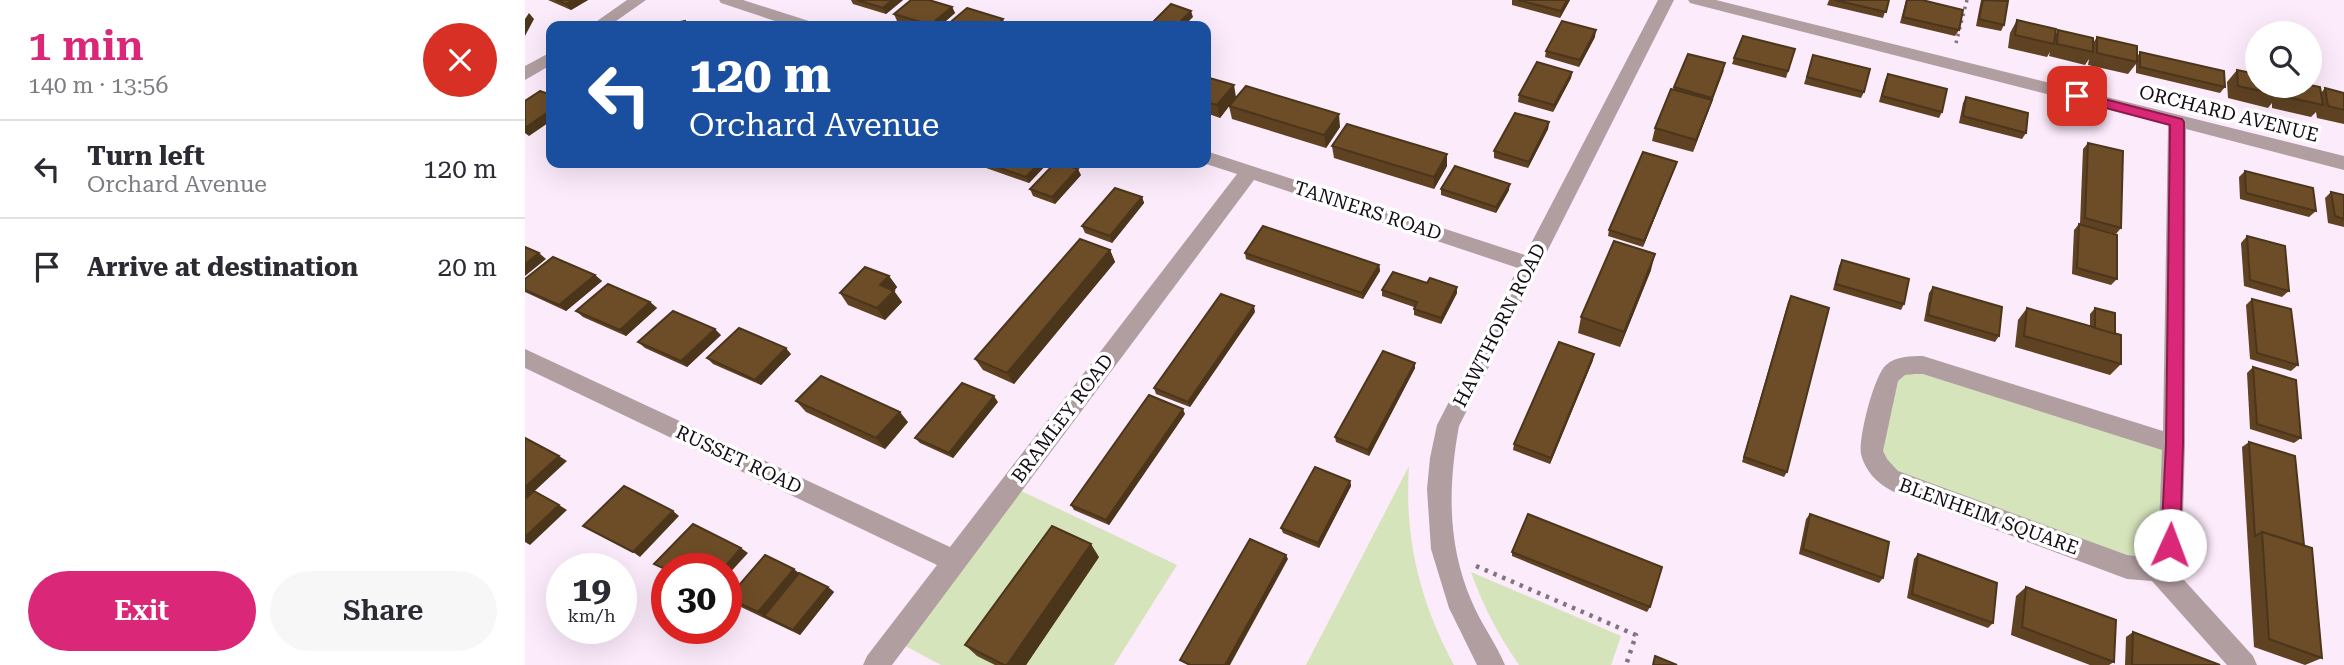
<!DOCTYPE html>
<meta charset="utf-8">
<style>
body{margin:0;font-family:"Roboto Serif",serif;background:#f7f7f7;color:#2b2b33;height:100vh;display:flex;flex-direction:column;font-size:26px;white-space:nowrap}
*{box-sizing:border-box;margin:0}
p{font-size:23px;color:#7c7c81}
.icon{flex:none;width:38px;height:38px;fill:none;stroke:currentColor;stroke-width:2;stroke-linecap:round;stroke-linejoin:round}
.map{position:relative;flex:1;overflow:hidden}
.drawer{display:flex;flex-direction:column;background:#fff;width:525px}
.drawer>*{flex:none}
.top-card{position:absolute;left:21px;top:21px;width:665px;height:147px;border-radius:14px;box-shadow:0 7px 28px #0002;background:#1a4fa0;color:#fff;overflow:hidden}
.controls{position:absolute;left:1720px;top:21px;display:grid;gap:14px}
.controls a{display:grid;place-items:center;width:77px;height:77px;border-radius:50%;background:#fff;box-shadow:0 7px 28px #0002;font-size:35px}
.speed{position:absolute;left:21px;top:553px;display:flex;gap:14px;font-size:35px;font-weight:700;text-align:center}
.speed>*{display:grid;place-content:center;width:91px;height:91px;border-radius:50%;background:#fff;box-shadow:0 7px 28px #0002;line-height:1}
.speed small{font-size:18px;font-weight:400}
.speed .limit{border:10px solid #d22;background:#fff;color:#111}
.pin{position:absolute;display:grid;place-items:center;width:60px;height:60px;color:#fff;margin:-30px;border-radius:14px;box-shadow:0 4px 10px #0006}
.me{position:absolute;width:77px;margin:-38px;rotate:2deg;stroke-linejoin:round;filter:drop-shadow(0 0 5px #0008)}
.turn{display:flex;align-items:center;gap:24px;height:147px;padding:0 28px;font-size:32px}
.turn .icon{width:91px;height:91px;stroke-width:2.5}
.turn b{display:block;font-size:49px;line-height:60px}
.round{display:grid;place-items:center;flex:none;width:74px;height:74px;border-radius:37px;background:#f7f7f7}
.headline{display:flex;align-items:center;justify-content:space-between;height:119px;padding:0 28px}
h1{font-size:42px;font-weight:600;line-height:52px;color:#db2777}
.action{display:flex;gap:14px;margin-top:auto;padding:14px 28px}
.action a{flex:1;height:80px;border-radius:42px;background:#db2777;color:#fff;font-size:28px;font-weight:600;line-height:80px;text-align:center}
.action a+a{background:#f7f7f7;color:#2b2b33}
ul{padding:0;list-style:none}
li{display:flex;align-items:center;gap:21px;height:98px;padding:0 28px;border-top:2px solid #e1e1e2}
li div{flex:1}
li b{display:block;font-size:26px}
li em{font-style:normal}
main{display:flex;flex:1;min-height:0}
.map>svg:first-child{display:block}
.green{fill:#d6e4bc}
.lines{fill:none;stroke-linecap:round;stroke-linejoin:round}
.path-far1{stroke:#807480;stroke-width:3.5;stroke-dasharray:2.5 4.5;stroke-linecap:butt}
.path{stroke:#807480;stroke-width:4.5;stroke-dasharray:3.5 6;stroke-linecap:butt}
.minor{fill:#b19ea1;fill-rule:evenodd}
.tertiary{fill:#b19ea1;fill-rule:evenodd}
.wall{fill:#5e4222}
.shaded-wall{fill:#4c361b}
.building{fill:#6d4d27;stroke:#4c361b;stroke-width:2}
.route{fill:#db2777;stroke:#8e194d;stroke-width:2}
.labels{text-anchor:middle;stroke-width:7;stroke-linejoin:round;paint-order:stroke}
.street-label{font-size:19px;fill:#140b14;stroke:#fff}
</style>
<main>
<section class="drawer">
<div class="headline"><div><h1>1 min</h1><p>140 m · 13:56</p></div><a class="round" style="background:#d93025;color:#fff"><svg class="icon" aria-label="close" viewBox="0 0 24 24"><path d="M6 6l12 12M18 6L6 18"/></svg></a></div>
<ul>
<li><svg class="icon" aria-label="left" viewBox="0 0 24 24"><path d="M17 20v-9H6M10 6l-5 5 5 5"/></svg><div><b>Turn left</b><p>Orchard Avenue</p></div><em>120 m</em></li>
<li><svg class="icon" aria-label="arrive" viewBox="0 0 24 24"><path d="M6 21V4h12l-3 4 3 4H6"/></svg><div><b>Arrive at destination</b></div><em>20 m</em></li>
</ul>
<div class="action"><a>Exit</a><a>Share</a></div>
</section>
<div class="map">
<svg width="1819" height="665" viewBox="0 0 1819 665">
<rect width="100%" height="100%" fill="#fcebfb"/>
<g class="green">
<polygon points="1376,366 1649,444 1645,552 1602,567 1350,462"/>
<path d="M884,466C879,538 895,602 929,665H781Z"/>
<polygon points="486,486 652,565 589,665 416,665 369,640"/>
<path d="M946,572L1096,636L1086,665H994C973,635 958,606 946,572Z"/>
</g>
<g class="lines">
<polyline class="path-far1" points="1431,43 1442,0"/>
<polyline class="path" points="951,566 1111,635 1101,665"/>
<g class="minor">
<polygon points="194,0 218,0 287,22 289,26 265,26 196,3"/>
<path d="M1133,0H1149L934,426C923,486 922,545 947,602C956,624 971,643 980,665H952L924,608L906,549L902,489L905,458L912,425L993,268L729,180L367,665H338L342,656L412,565L0,368V349L425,547L712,174L678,163H681V151L1000,255Z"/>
<path d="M1163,0H1191L1819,156V170L1661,129L1660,444L1657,552L1649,569L1728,656L1732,665H1702L1627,581L1602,579L1367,491C1352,483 1340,471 1336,454C1333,439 1349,375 1361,365C1371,356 1386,356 1398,356L1638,431L1643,125L1165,3ZM1390,374H1398L1637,450L1633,551L1626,558L1602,555L1373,471L1362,459L1358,451L1373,381L1380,375Z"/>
</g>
<g class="tertiary">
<polygon points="102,0 121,0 84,26 65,26"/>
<polygon points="26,52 26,65 0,80 0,66"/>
</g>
</g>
<g class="wall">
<polygon points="23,0 63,0 46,10"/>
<polygon points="326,0 378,0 361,14 328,4"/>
<polygon points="987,0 1045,0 1035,18 987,5"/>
<polygon points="1304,0 1364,0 1358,18 1302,5"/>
<polygon points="1381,0 1397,0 1434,30 1430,36 1375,23"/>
<polygon points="1456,0 1480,0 1479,25 1476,31 1451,26"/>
<polygon points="427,7 430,13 415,26 390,26 372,21 369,14"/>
<polygon points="1492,20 1530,35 1533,30 1568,43 1572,37 1612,57 1615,52 1700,87 1695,93 1611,73 1611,64 1603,74 1563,65 1564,59 1560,65 1524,56 1525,52 1522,57 1483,48 1485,33"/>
<polygon points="1070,37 1054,67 1020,57 1021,51"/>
<polygon points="1270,49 1261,78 1207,64 1209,58"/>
<polygon points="1286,62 1339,92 1336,98 1279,84"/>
<polygon points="1199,70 1168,152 1127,141 1130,128 1149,87"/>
<polygon points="1712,70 1732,86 1785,86 1796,93 1800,88 1819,93 1819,124 1792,118 1791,112 1786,117 1747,108 1747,103 1743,108 1703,98 1702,82"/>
<polygon points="1047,72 1046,78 1028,112 993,102 994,95"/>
<polygon points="1363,74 1417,112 1414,118 1354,102 1360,80"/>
<polygon points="681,77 711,97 695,118 681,113"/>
<polygon points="1441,97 1501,133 1497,139 1434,123 1438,103"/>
<polygon points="704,106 815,127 801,148 707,119"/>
<polygon points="1024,122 1023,129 1003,168 969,158 969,151"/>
<polygon points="1563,143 1596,228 1591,234 1555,224 1558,149"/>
<polygon points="807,146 922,166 909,189 809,158"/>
<polygon points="1152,162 1118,247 1083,236 1084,230"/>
<polygon points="458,163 523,163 504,183 461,168"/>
<polygon points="1720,171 1791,211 1784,217 1715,199 1714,177"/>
<polygon points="556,175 530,204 508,196 505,189"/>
<polygon points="916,189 984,190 971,213 916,195"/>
<polygon points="1806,192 1819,195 1819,227 1803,223 1800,198"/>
<polygon points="617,197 619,203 587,243 560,233 557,226"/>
<polygon points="1554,224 1592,279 1586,285 1547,274 1549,230"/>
<polygon points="1722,236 1764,291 1757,297 1719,286 1716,243"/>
<polygon points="585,250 590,262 489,384 458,370 450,359"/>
<polygon points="720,253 854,265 855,271 838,299 721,259"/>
<polygon points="1317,260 1379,304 1376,310 1308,290 1314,266"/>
<polygon points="1126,270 1095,347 1053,333 1056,317"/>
<polygon points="70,275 77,281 41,311 0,292 0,279"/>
<polygon points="364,276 372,287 369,291 377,302 360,320 323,305 315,293"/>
<polygon points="1408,287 1474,336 1470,342 1399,321 1404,293"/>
<polygon points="857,290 932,293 916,324 889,315 889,307 857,296"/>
<polygon points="1266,296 1262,472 1259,477 1217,462 1263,302"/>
<polygon points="1727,299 1773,365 1766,371 1725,359 1721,305"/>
<polygon points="125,302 132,308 101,336 58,317 51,311"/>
<polygon points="1502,308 1565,327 1565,314 1570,308 1590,334 1596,364 1585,375 1490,347 1493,320"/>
<polygon points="730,312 665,407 631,394 629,388"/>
<polygon points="196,335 162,367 120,348 113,342"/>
<polygon points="266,354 236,385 188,364 182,358"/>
<polygon points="1068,360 1025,464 988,450 989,444"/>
<polygon points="890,363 890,368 844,456 811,442 810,437"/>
<polygon points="1728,367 1776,438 1769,443 1725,429 1722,373"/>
<polygon points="271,401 383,422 360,449 281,412"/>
<polygon points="473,402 428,458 395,443 390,438"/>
<polygon points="660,414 584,525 549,510 546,505"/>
<polygon points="1724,442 1779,545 1797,658 1780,665 1729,647 1717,447"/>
<polygon points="825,481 826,486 794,548 758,533 756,528"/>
<polygon points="1285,514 1358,578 1354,583 1274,554 1281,519"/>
<polygon points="987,552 1125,607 1122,612 987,556"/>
<polygon points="1393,554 1468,623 1463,628 1382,598 1389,559"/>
<polygon points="574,557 501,665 470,665 452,656 440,645"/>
<polygon points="274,573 303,587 309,592 275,635 216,607 203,598"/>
<polygon points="1501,587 1589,662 1584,665 1565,665 1486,635 1491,596"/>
<polygon points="1608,632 1695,665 1600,665 1601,637"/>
</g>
<g class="shaded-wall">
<polygon points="47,0 63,0 46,10 41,4"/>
<polygon points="367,0 378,0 361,14 358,8"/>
<polygon points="1042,0 1045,0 1035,18 1036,11"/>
<polygon points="427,7 430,13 415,26 405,26 405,25"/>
<polygon points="666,11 668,17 659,26 651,26"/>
<polygon points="4,13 9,19 0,36 0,19"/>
<polygon points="478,19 480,26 471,26"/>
<polygon points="1071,30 1070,37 1054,67 1055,60"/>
<polygon points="1200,63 1183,112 1168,152 1171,140"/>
<polygon points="1047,72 1046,78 1028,112 1029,105"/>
<polygon points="709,85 711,97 695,118 692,105"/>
<polygon points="26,110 26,121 4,136 0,133 0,128"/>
<polygon points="814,114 815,127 801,148 799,135"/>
<polygon points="1024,122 1023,129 1003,168 1004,162"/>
<polygon points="922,154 922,166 909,189 909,177"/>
<polygon points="1152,162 1150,168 1118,247 1119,241"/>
<polygon points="514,163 523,163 504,183 501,177"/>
<polygon points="553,169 556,175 530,204 527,197"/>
<polygon points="985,184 984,190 971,213 971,207"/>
<polygon points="617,197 619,203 587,243 585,236"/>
<polygon points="585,250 590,262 489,384 482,373"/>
<polygon points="14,253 21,259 0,276 0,264"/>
<polygon points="1130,254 1126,270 1095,347 1099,332"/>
<polygon points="854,265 855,271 838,299 837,293"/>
<polygon points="70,275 77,281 41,311 34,305"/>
<polygon points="364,276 372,287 369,291 377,302 360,320 352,308 355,285"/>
<polygon points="932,287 932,293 916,324 916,318"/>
<polygon points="125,302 132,308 101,336 95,330"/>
<polygon points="729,306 730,312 665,407 663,402"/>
<polygon points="190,329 196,335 162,367 156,361"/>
<polygon points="261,348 266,354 236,385 230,380"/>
<polygon points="1069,354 1068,360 1025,464 1026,458"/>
<polygon points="890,363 890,368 844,456 843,450"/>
<polygon points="469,396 473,402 428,458 424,453"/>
<polygon points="658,409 660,414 584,525 581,520"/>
<polygon points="375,412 383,422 360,449 351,438"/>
<polygon points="34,456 42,461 0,500 0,487"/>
<polygon points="825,481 826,486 794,548 793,543"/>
<polygon points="34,505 42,510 5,545 0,542 0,537"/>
<polygon points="148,511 154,516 115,557 108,552"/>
<polygon points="566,544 574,557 501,665 482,665"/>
<polygon points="216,548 223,553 201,577 201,569 198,569"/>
<polygon points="761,555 763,559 705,665 700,665"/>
<polygon points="269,569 280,578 239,616 233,612"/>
<polygon points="303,587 309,592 275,635 268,630"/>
</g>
<g class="building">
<polygon points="31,0 47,0 41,4"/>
<polygon points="332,0 367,0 358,8"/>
<polygon points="386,0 404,0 427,7 405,25 369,14"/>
<polygon points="993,0 1042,0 1036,11"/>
<polygon points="1310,0 1364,0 1361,12"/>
<polygon points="1382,0 1397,0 1438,10 1434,30 1378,17"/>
<polygon points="1458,0 1483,1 1479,25 1454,19"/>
<polygon points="646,4 666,11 651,26 625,25"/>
<polygon points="442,8 478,19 471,26 422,25"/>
<polygon points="1492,20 1531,29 1529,44 1490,35"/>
<polygon points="160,21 160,26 136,26"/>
<polygon points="1037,21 1071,30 1055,60 1021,51"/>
<polygon points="1533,30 1568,38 1568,52 1532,44"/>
<polygon points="1218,36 1270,49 1263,71 1209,58"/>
<polygon points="1572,37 1612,46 1612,62 1572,53"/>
<polygon points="1615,52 1699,71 1700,87 1615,67"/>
<polygon points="1163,54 1200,63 1187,98 1149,87"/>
<polygon points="1288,55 1345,69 1339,92 1282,77"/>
<polygon points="1012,62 1047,72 1029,105 994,95"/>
<polygon points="1712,70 1732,74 1732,86 1753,86 1754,95 1713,86"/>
<polygon points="1363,74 1422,89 1417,112 1357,96"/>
<polygon points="681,77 709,85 692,105 681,102"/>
<polygon points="1785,85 1795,87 1798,105 1758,96 1757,86"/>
<polygon points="721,86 814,114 799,135 704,106"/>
<polygon points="1800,88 1819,93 1819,110 1803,106"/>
<polygon points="1146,89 1187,100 1171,140 1130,128"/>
<polygon points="15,91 26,95 26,110 0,128 0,101"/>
<polygon points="1441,97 1503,113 1501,133 1438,116"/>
<polygon points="990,113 1024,122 1004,162 969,151"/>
<polygon points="822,124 922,154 909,177 807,146"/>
<polygon points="1563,143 1598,151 1596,228 1560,218"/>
<polygon points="1118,152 1152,162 1119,241 1084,230"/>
<polygon points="460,163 514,163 501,177"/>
<polygon points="530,163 536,163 553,169 527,197 505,189"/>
<polygon points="930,166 985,184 971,207 916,189"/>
<polygon points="1720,171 1788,188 1791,211 1721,193"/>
<polygon points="590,188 617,197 585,236 557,226"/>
<polygon points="1806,192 1819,195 1819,219 1810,216"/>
<polygon points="1554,224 1592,235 1592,279 1552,268"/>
<polygon points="738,226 854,265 837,293 720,253"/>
<polygon points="1722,236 1760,246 1764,291 1725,280"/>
<polygon points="555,239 585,250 482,373 450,359"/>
<polygon points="1089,241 1130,254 1099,332 1056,317"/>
<polygon points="0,247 14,253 0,264"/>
<polygon points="28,257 70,275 34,305 0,290 0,279"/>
<polygon points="1317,260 1384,279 1379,304 1311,284"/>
<polygon points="340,267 364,276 355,285 369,291 352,308 315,293"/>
<polygon points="868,272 902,283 905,278 932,287 916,318 889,309 892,302 857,290"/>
<polygon points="83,284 125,302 95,330 51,311"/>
<polygon points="1408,287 1477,307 1474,336 1403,315"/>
<polygon points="696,294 729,306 663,402 629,388"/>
<polygon points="1266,296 1304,308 1262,472 1219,457"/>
<polygon points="1727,299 1766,309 1773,365 1732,353"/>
<polygon points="1502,308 1596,335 1596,364 1499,336"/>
<polygon points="1570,308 1590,313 1590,334 1570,328"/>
<polygon points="148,311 190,329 156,361 113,342"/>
<polygon points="214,328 261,348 230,380 182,358"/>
<polygon points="1034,342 1069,354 1026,458 989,444"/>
<polygon points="858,351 890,363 843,450 810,437"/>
<polygon points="1728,367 1771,380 1776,438 1732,424"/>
<polygon points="296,376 375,412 351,438 271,401"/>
<polygon points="437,383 469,396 424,453 390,438"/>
<polygon points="624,395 658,409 581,520 546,505"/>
<polygon points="0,438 34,456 0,487"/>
<polygon points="1724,442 1770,456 1779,545 1737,532 1730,536"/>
<polygon points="790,467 825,481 793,543 756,528"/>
<polygon points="99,486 148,511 108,552 58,526"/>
<polygon points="9,491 34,505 0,537 0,499"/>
<polygon points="1003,514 1137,567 1125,607 987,552"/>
<polygon points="1285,514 1364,542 1358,578 1278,549"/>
<polygon points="168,524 216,548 198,569 142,569 142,570 129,564"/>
<polygon points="527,526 566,544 482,665 479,665 440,645"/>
<polygon points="1737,532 1787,548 1797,658 1744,639"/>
<polygon points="725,539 761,555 700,665 665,665 655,660"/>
<polygon points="1393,554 1472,583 1468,623 1387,594"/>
<polygon points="240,555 269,569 233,612 203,598"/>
<polygon points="274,573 303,587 268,630 239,616"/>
<polygon points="1501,587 1591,620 1589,662 1497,627"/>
<polygon points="1608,632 1695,665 1607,665"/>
<polygon points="1130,656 1152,665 1128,665"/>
</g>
<polygon class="route" points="1552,92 1657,119 1659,122 1658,444 1655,545 1652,552 1645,554 1639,552 1636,545 1641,444 1645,125 1547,99 1545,96"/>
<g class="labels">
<g class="street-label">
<text transform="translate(1704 113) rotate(14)" y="7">ORCHARD AVENUE</text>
<text transform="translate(843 210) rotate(18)" y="7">TANNERS ROAD</text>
<text transform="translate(974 325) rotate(-63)" y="7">HAWTHORN ROAD</text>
<text transform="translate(537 418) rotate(-53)" y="7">BRAMLEY ROAD</text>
<text transform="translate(214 459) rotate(25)" y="7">RUSSET ROAD</text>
<text transform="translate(1464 516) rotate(20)" y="7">BLENHEIM SQUARE</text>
</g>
</g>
</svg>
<div class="controls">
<a><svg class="icon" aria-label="search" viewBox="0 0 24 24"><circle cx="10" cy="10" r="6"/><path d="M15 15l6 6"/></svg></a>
</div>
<div class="speed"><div>19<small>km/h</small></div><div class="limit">30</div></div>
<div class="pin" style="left:1552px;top:96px;background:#d93025"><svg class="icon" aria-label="arrive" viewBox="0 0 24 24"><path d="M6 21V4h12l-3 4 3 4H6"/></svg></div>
<svg class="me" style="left:1645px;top:545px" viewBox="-20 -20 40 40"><circle r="19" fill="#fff"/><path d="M0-13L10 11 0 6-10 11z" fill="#db2777"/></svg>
<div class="top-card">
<div class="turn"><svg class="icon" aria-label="left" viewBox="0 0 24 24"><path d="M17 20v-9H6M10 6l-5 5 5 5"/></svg><div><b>120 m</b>Orchard Avenue</div></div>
</div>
</div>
</main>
